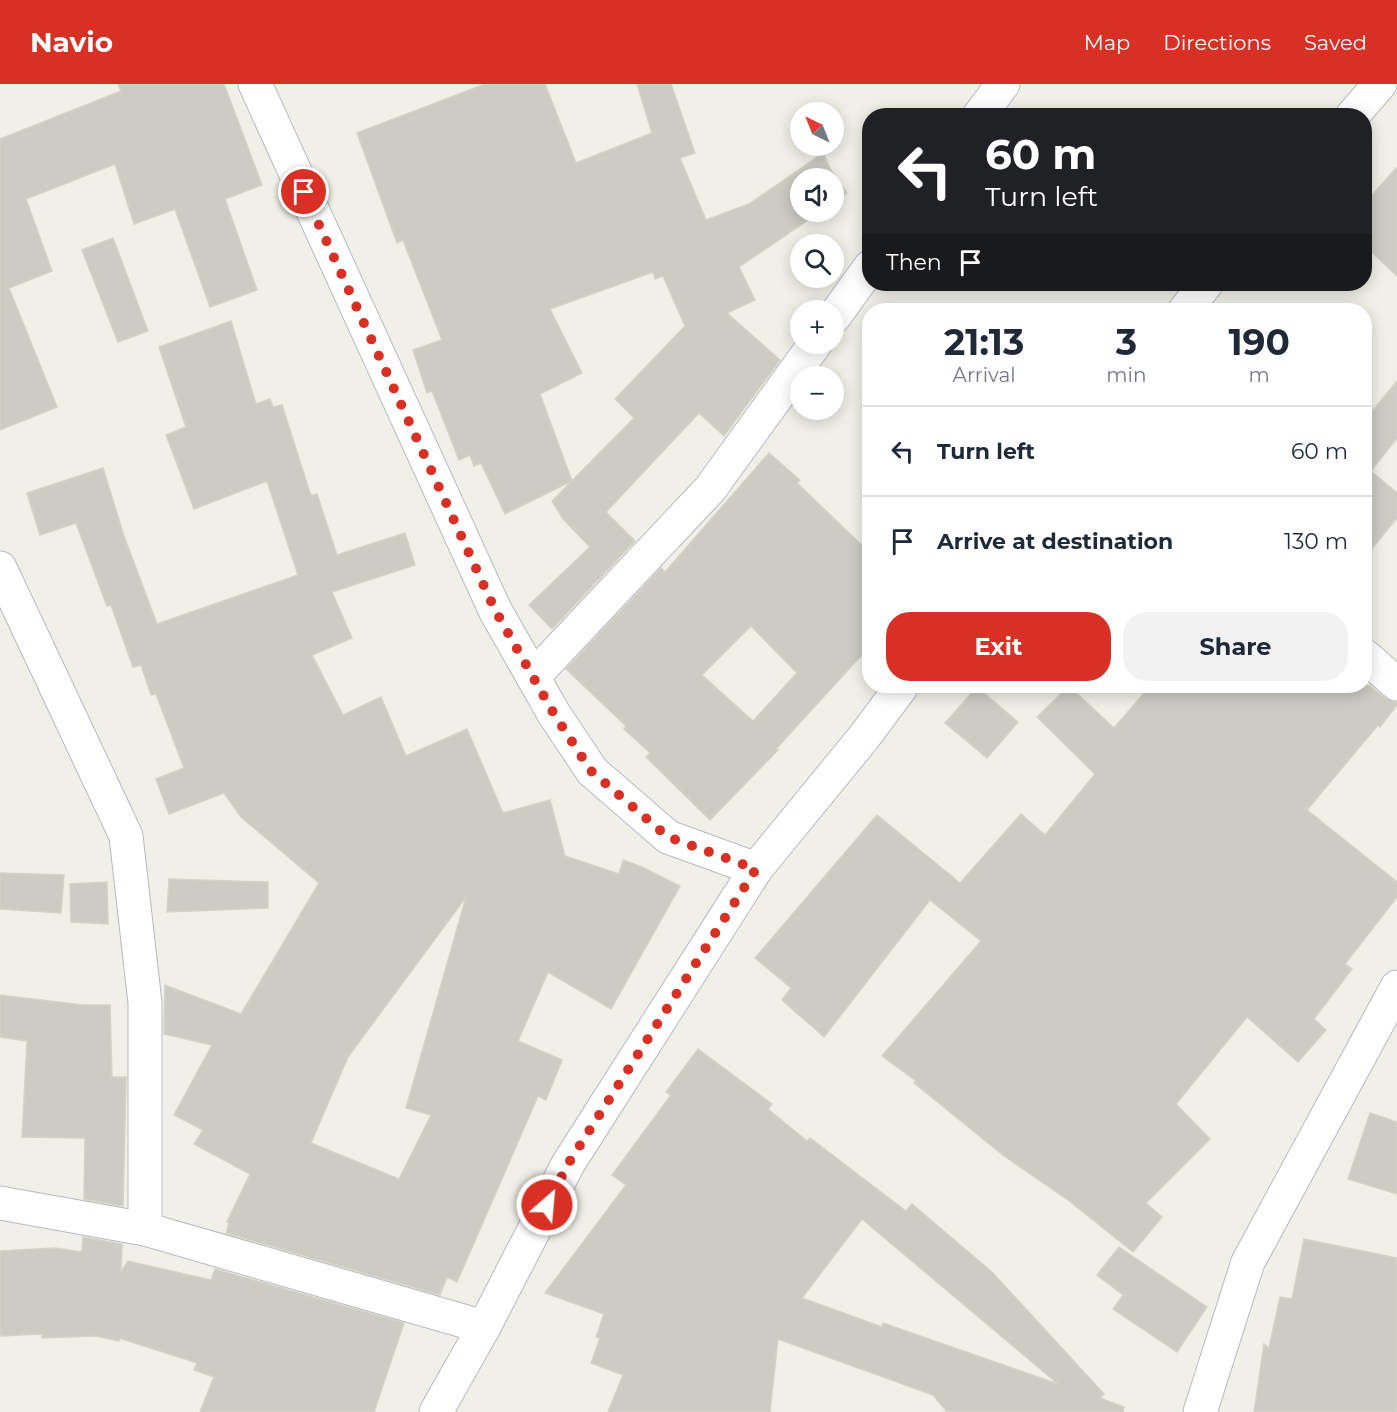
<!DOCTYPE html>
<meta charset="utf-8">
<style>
body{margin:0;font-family:Montserrat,sans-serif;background:#f2f2f3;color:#1f2937;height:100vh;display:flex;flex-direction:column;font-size:22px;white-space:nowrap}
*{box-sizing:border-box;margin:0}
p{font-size:20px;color:#747a83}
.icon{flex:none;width:33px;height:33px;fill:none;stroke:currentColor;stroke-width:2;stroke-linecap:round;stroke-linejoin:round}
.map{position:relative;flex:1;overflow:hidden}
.drawer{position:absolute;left:862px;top:219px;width:510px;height:390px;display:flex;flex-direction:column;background:#fff;border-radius:24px;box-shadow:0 3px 15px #0003}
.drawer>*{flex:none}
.top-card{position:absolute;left:862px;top:24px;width:510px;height:183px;border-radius:24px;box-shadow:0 3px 15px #0003;background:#202124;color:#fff;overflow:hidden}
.needle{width:39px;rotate:317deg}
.fabs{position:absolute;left:790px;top:18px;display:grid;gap:12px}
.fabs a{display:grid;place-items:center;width:54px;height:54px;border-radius:50%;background:#fff;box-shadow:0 3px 15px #0003;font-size:30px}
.pin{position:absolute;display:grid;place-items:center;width:51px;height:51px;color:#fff;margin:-26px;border:3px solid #fff;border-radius:50%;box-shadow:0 2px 6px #0007}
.me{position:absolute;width:66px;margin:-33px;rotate:27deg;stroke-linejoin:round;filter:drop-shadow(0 0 4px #0008)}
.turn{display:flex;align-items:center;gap:21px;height:126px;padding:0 24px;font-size:27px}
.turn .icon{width:78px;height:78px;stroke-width:2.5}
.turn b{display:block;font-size:42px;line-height:51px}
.then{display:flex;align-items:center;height:57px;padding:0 24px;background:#0003;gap:12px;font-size:22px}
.eta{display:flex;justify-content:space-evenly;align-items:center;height:102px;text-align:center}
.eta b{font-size:36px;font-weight:700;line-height:42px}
.cta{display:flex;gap:12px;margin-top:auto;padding:12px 24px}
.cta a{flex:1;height:69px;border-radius:24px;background:#d93025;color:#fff;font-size:24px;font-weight:700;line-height:69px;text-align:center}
.cta a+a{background:#f2f2f3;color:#1f2937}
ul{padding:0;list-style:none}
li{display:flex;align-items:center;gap:18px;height:90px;padding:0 24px;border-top:2px solid #e0e1e3}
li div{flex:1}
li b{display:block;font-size:22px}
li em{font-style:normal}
header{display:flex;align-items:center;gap:36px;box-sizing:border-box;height:84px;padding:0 30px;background:#d93025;color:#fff}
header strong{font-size:28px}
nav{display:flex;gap:33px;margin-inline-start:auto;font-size:21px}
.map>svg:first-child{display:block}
.building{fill:#cccbc4;stroke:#d4d3c6;stroke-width:1.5;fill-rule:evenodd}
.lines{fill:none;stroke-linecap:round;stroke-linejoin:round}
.street-casing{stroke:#b9bac0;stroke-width:35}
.street{stroke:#fff;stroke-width:33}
.route{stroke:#d93025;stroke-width:10;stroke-dasharray:0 18}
</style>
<header>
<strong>Navio</strong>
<nav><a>Map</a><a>Directions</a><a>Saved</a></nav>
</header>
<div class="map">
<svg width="1397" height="1328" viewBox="0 0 1397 1328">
<rect width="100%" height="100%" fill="#f0f0e8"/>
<g class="building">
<polygon points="118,0 224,0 262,101 225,115 257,206 210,223 175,125 134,140 115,80 26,115 52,187 9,204 57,323 0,346 0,55 121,7"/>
<polygon points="485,0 545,0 576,79 652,49 637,0 671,0 695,69 680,74 706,136 749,120 823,69 831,86 847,109 834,118 834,94 801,94 801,128 820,128 739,183 755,216 727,229 780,276 724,352 699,329 606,428 635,457 552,545 529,521 590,463 563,435 552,417 634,334 615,315 685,242 663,192 655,195 653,188 550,225 582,289 540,310 572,397 505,430 481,379 474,382 470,371 459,376 432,307 427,309 413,266 442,256 403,156 397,159 357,49"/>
<polygon points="1397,83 1397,192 1365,162 1365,119"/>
<polygon points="113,154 148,247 118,258 82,166"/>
<path d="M231,237L256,320L270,315L273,323L282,321L311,412L317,410L337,471L405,449L415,481L332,508L352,554L312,571L343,631L381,613L406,672L467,645L503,729L550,716L565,772L619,790L623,776L642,783L680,802L611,925L548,888L518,957L562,976L546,1016L538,1012L457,1198L447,1193L440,1211L226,1149L229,1139L227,1138L250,1090L194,1060L203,1046L174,1031L212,961L164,950L165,901L241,930L319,799L241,733L224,709L169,730L156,695L184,684L156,610L151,611L141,581L133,583L111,521L107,522L76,439L40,451L27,409L103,384L124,452L157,540L298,491L267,397L194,425L166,351L186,343L159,263ZM466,813L406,1024L431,1031L399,1095L311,1059L348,973Z"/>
<polygon points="1397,297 1397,354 1371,387 1397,409 1397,434 1365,473 1365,336"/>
<path d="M769,369L800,396L797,399L870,469V562L776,665L778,666L710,736L646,673L650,669L624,645L626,642L566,585L661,484L665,488ZM751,542L797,589L753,637L702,591Z"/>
<polygon points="1069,602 1114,644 1150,602 1370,602 1385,614 1397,618 1397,621 1380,643 1378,641 1307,726 1397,798 1397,813 1345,880 1352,885 1314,935 1326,946 1298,978 1247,933 1176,1020 1210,1055 1146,1119 1162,1133 1133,1168 1068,1116 1004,1072 914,999 916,997 882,972 981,857 930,816 824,953 782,916 791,904 755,874 877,731 960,799 1021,730 1045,751 1095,690 1037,633"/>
<polygon points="977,603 1018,638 987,674 945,639"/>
<polygon points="0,789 64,791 61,829 0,825"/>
<polygon points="169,795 268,798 268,824 167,828"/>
<polygon points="107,798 108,840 71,838 70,800"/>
<polygon points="0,911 82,921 110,921 112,993 126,993 123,1122 84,1115 85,1054 22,1053 27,957 0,953"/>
<path d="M698,965L772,1020L768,1025L807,1057L810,1054L906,1127L912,1120L992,1188L1104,1310L1100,1314L1124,1323L1123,1328H947L933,1311L778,1255L770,1328H608L623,1291L591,1279L600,1254L596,1253L604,1230L545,1209L626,1101L612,1091L671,1011L666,1008ZM862,1135L1058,1300L883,1239L882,1243L802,1214Z"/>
<polygon points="1370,1029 1397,1038 1397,1110 1348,1095"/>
<polygon points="83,1153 122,1160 121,1188 128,1177 211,1196 215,1185 404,1239 374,1328 200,1328 214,1293 194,1286 197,1279 119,1254 119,1257 96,1252 42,1254 42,1250 0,1252 0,1167 55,1164 82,1168"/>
<polygon points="1304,1155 1397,1174 1397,1328 1254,1328 1264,1260 1269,1264 1280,1213 1292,1215"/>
<polygon points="1119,1163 1207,1223 1177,1268 1113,1225 1123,1211 1097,1191"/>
</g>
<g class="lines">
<defs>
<g id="street">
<polyline points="255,0 495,526 554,630 592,687 668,753 756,785"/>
<polyline points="979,32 1003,0"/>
<polyline points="1352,32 1380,0"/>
<polyline points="1185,226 1206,200"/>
<polyline points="834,233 870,183"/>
<polyline points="0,484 126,752 145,919 145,1145"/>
<polyline points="1365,572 1397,600"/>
<polyline points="533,593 710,405 815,260"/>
<polyline points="0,1119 145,1145 484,1243"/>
<polyline points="436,1328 484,1243 568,1080 756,785 864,653 902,602"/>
<polyline points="1200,1328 1248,1178 1397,903"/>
</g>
</defs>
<use href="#street" class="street-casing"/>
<use href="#street" class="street"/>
</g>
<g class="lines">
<polyline class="route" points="304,108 495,526 554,630 591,687 668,753 756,785 568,1080 547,1121"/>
</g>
</svg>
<div class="fabs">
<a><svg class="needle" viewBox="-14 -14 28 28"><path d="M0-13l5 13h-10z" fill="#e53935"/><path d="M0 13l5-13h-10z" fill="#747a83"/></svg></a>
<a><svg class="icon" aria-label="sound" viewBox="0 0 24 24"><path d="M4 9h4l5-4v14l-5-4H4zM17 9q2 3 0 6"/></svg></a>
<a><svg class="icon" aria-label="search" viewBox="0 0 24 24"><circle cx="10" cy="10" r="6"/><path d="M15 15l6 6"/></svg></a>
<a>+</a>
<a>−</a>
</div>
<div class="pin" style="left:304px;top:108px;background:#d93025"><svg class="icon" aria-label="arrive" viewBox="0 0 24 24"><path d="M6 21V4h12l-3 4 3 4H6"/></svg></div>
<svg class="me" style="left:547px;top:1121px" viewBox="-20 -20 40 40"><circle r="17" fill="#d93025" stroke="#fff" stroke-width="3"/><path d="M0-11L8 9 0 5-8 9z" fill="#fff"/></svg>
<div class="top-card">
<div class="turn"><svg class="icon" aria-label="left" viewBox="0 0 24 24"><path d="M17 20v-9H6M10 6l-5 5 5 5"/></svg><div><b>60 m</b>Turn left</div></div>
<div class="then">Then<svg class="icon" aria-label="arrive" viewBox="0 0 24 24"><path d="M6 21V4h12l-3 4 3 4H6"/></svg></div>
</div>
<section class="drawer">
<div class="eta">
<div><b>21:13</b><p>Arrival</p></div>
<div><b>3</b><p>min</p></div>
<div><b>190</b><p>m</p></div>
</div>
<ul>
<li><svg class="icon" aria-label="left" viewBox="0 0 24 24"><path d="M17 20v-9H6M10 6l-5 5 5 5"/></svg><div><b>Turn left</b></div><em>60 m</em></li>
<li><svg class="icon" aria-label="arrive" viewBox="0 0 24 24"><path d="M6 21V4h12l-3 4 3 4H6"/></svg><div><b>Arrive at destination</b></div><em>130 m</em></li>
</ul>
<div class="cta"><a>Exit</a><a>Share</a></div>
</section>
</div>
